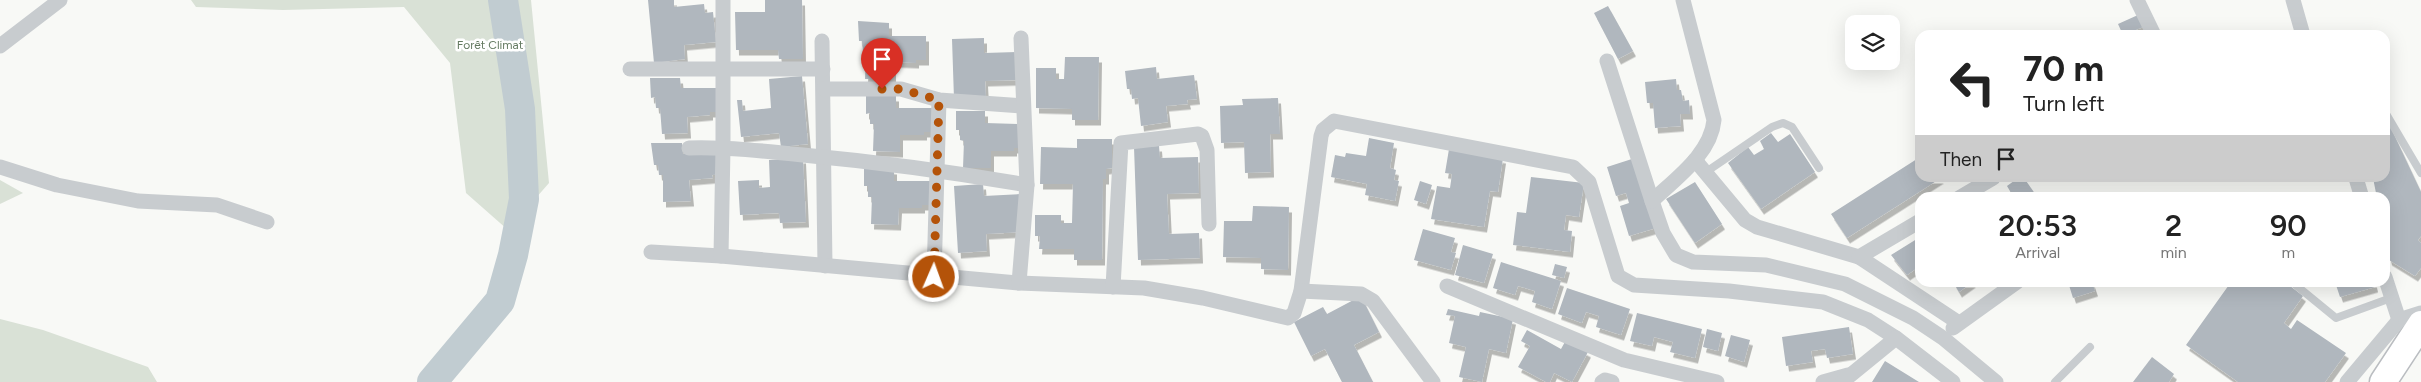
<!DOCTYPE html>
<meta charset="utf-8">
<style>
body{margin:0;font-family:Figtree,sans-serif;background:#f6f6f6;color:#222;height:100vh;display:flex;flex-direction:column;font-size:19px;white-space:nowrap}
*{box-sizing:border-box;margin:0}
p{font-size:16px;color:#767676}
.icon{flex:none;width:28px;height:28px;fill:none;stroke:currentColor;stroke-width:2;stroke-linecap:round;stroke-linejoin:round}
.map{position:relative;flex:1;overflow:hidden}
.drawer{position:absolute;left:1915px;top:192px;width:475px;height:95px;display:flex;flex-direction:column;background:#fff;border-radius:15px;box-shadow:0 5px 20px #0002}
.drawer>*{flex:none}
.top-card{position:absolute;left:1915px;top:30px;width:475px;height:152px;border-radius:15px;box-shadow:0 5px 20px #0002;background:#fff;color:#222;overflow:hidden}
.buttons{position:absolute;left:1845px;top:15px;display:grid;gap:10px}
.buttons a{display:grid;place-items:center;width:55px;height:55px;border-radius:10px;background:#fff;box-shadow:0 5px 20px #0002;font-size:25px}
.pin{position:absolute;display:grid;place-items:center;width:42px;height:42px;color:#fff;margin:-51px -21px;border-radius:50% 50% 50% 0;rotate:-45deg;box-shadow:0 0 5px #0007}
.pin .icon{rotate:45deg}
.me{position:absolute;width:55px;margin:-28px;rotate:2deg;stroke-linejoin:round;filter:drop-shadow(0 0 4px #0008)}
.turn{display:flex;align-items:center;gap:18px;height:105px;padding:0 25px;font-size:22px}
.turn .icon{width:65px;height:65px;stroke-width:2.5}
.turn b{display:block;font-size:35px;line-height:42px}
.then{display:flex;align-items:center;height:48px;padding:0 25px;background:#0003;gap:10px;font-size:19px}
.eta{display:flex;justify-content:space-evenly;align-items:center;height:85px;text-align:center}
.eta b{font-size:30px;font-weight:600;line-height:35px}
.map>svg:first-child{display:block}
.green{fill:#d9e1d6}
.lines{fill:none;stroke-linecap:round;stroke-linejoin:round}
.river{stroke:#c1ccd1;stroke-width:30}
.building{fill:#b0b7be;filter:url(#shadow)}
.trunk-casing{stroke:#babdc1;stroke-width:29}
.service{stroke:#c8cccf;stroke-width:8}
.minor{stroke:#c8cccf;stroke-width:15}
.trunk{stroke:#fff;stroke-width:26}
.route{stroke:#b45309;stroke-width:9;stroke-dasharray:0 16.2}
.labels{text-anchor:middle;stroke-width:5;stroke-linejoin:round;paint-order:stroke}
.park-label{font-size:12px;fill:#647a61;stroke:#fff}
</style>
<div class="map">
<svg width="2421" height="382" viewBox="0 0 2421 382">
<defs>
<filter id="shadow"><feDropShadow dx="3" dy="5.5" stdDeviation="0" flood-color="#0004"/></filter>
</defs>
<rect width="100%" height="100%" fill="#f8f9f6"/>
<g class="green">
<polygon points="191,0 531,0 549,183 508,230 466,193 450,63 404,7 283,10 196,7"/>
<polygon points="0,180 23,193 0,204"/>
<polygon points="0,319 43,330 148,367 157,382 0,382"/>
</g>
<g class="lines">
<polyline class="river" points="432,382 500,301 513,255 524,199 520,109 503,0"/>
</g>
<g class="building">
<polygon points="648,0 674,0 674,7 704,4 705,13 713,12 716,42 684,45 685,59 654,63"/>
<polygon points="765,0 802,0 803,59 779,59 778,50 736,50 735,12 765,12"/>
<polygon points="1608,6 1633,51 1618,59 1594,13"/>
<polygon points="2138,15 2143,27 2123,35 2118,24"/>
<polygon points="858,21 889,23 889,36 926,36 926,60 916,60 916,63 893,62 893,79 865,79 866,51 863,51 862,41 859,41"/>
<polygon points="984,38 984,53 1017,52 1018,80 985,81 986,98 954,99 952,39"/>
<polygon points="1065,57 1099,57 1098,120 1072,120 1072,109 1036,108 1036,68 1056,68 1056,79 1064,79"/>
<polygon points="1156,67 1157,79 1194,75 1197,99 1187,100 1188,104 1166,106 1168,122 1141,126 1138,98 1132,99 1131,89 1127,89 1125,71"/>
<polygon points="802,76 808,144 781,147 779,133 741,137 737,100 742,100 743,111 771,108 769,79"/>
<polygon points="650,78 680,78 681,88 718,88 720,112 710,112 710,115 687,117 688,133 662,134 660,108 656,108 655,97 651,98"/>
<polygon points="1676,79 1677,90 1681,90 1683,101 1689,100 1690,114 1680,114 1681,126 1655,128 1653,103 1647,103 1645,82"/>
<polygon points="866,94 896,96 896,108 933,108 933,132 924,132 924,135 900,135 900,152 873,151 874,124 870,124 870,113 866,114"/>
<polygon points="1278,98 1280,134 1270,134 1271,172 1245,173 1244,142 1221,143 1220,106 1243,105 1242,99"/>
<polygon points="956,111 985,111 985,123 1022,124 1022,148 1014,148 1014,151 991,151 991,168 963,168 964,141 960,140 960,130 956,130"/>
<polygon points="2388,122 2421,192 2421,236 2418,240 2421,243 2421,268 2415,276 2389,260 2385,241 2385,198 2377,198 2373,178 2385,178 2385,123"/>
<polygon points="1771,133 1778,142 1790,134 1815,172 1761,209 1728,163 1748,147 1754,155 1764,149 1760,141"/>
<polygon points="1369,138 1394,143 1390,168 1396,170 1394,180 1399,181 1395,201 1365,195 1367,184 1331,177 1335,155 1345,157 1346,153 1366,156"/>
<polygon points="1077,139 1112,139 1112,168 1106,169 1106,179 1103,179 1102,260 1074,260 1074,249 1039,249 1040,236 1035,236 1035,215 1061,215 1061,223 1072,223 1073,184 1040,184 1041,147 1077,148"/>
<polygon points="651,143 682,143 683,154 720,150 722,174 712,175 713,178 689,180 691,201 663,202 663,175 659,175 658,165 654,165"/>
<polygon points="1159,146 1160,158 1198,157 1199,193 1167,194 1169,234 1199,233 1200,258 1138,260 1134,147"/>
<polygon points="1449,149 1503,158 1498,192 1490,191 1484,227 1431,219 1437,186 1450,188 1452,174 1445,173"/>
<polygon points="1920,157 1920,178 1941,178 1847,238 1831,214"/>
<polygon points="803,158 806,222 780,223 779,213 740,215 738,181 759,180 759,188 770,187 769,160"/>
<polygon points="1635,158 1656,228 1629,236 1620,206 1629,203 1626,193 1616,196 1607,167"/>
<polygon points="864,166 894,169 894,181 931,181 931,205 922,205 922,208 899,208 898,225 871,224 872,197 868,197 868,186 864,186"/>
<polygon points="1531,177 1584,183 1579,217 1566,215 1564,230 1572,231 1570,252 1513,245 1517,212 1526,213"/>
<polygon points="2018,178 2024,178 2038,198 2014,198 2007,186"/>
<polygon points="1420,181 1432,185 1426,204 1414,200"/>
<polygon points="1695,182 1722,224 1695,243 1666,199"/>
<polygon points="983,184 984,196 1021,194 1023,232 986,234 987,251 958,253 954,186"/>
<polygon points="1253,206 1289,207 1288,270 1261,269 1261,258 1223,257 1224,221 1252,221"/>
<polygon points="1423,229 1455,238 1451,252 1456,253 1451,270 1414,260"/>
<polygon points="1920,237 1920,272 1917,268 1907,275 1891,255"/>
<polygon points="1463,245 1493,254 1484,283 1455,275"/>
<polygon points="1501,262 1561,281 1552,309 1532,302 1535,291 1518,286 1515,295 1493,288"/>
<polygon points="1555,264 1567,267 1564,278 1552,275"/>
<polygon points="1953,282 1973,282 1959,292"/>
<polygon points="2068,282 2092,282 2095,291 2073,298"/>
<polygon points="2231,282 2285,282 2303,296 2284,323 2291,329 2297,320 2346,353 2325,382 2238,382 2186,345"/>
<polygon points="2335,282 2374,282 2375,287 2340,297"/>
<polygon points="1567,288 1630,309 1621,335 1596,327 1599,316 1586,312 1582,323 1558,314"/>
<polygon points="1361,296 1379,332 1354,345 1373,382 1342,382 1325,349 1311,356 1294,322 1323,307 1327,314"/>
<polygon points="1448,309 1479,316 1480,312 1513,319 1506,353 1489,349 1482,382 1459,377 1466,347 1449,343 1455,316 1446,315"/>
<polygon points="1637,313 1702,329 1695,358 1670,352 1673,342 1654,337 1652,346 1630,341"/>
<polygon points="1849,327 1853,354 1827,358 1825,349 1811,351 1813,362 1786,366 1782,337"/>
<polygon points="1707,329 1722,333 1718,351 1703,347"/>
<polygon points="1527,330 1561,349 1566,340 1588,352 1572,382 1554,373 1550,382 1546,382 1518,367 1530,346 1521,341"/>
<polygon points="1731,335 1750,340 1744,362 1725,356"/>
<polygon points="2152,357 2174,374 2169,382 2133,382"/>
<polygon points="1885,361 1919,382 1872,382"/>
</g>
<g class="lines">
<defs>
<polyline id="trunk" points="2383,382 2421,324"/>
</defs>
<use href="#trunk" class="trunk-casing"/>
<g class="service">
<polyline points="2385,112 2421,173"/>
<polyline points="1706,172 1772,127 1783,123 1792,127 1819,168"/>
<polyline points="2292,282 2336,318 2391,298"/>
<polyline points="2055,382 2090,347"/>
</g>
<g class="minor">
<polyline points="2137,0 2154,35"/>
<polyline points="2293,0 2303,35"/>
<polyline points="822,41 825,266"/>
<polyline points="0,46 60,0"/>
<polyline points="1607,61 1652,201 1663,233 1676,255 1693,262 1766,265 1845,284 1913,318 1943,338 1996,382"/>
<polyline points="630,69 823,69"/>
<polyline points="824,89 901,89 939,100 1023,106"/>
<path d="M689,148C727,147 765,151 803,155C878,162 952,172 1027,185"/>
<polyline points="1695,160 1745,220 1757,227 1859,257"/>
<polyline points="0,167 57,185 138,201 217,205 267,222"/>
<polyline points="2356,178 2362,198"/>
<polyline points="1959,198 1993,178"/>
<path d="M1652,201C1675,179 1711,154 1714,120L1683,0"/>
<polyline points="1920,221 1859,257 1959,323"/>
<polyline points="651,252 721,256 1019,283 1144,288 1203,298 1288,318 1294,313 1301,291 1321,136 1323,130 1334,121 1573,167 1589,182 1618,276 1634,285 1729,291 1823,302 1868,320 1896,338"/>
<polyline points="721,256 723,147 723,0"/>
<polyline points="934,277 939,100"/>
<polyline points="2385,277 2399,320"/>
<polyline points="1019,283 1027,185 1021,38"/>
<polyline points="1447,286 1624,360 1717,382"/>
<polyline points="1113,287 1121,143 1198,134 1202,136 1207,150 1209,224"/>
<polyline points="1301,291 1361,294 1373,301 1433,382"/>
<polyline points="1953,328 2017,282"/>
<polyline points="1602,382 1605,380 1612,382"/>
<polyline points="1823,382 1848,375"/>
<polyline points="1842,382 1896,338 1953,382"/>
<polyline points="2347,382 2399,320 2421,313"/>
</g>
<use href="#trunk" class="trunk"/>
</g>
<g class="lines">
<polyline class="route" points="882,89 901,89 939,100 934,277"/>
</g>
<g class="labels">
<g class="park-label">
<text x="490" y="49">Forêt Climat</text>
</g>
</g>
</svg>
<div class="buttons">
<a><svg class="icon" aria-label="layers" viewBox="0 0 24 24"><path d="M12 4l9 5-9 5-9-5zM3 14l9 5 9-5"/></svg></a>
</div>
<div class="pin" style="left:882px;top:89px;background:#d93025"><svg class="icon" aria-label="arrive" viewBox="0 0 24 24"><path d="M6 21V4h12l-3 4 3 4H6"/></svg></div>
<svg class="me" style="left:934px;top:277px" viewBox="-20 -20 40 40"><circle r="17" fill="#b45309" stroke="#fff" stroke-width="3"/><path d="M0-11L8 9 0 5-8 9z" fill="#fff"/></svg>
<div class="top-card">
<div class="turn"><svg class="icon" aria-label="left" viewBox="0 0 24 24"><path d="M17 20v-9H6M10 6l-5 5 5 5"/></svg><div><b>70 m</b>Turn left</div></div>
<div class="then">Then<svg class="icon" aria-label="arrive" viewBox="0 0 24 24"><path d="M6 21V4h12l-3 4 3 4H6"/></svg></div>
</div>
<section class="drawer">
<div class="eta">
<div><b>20:53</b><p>Arrival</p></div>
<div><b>2</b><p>min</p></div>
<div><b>90</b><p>m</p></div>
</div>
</section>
</div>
